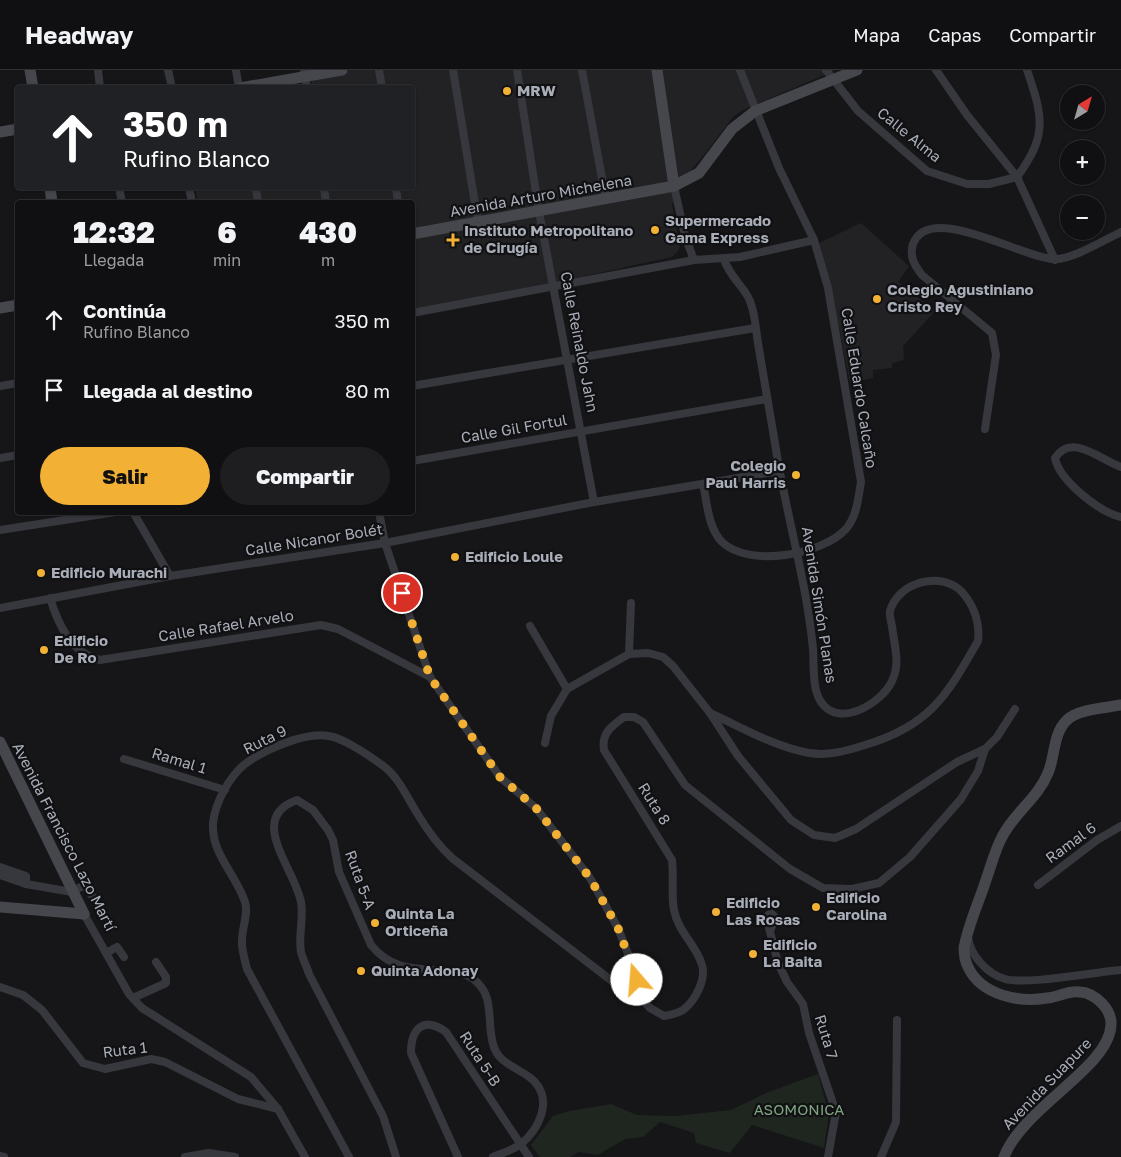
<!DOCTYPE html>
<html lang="es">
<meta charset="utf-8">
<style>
body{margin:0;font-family:"Golos Text",sans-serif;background:#1e1e20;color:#f1f3f6;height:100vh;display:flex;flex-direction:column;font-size:19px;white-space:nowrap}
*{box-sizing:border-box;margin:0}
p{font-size:16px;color:#9c9d9f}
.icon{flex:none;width:28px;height:28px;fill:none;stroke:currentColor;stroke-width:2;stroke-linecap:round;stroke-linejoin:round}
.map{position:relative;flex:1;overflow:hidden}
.drawer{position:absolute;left:15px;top:130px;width:400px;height:315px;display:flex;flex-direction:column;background:#101012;border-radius:5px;box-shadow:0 1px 4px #0004,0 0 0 1px #303032}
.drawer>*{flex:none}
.banner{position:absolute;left:15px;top:15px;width:400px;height:105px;border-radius:5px;box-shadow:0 1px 4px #0004,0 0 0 1px #303032;background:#202124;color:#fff;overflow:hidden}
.needle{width:32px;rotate:37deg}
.fabs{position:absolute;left:1060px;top:15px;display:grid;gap:10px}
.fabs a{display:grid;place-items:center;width:45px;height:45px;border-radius:50%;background:#101012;box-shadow:0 1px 4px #0004,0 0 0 1px #303032;font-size:25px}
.pin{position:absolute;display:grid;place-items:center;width:42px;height:42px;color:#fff;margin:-21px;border:2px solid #fff;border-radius:50%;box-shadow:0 1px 5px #0007}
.me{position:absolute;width:55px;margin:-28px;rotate:342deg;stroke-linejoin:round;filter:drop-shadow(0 0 4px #0008)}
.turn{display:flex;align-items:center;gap:18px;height:105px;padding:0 25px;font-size:22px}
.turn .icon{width:65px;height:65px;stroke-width:2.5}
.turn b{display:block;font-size:35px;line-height:42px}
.eta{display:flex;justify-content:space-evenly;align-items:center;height:85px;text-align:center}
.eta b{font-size:30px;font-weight:800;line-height:35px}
.primary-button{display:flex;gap:10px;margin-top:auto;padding:10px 25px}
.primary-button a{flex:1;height:58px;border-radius:30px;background:#f2b134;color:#111;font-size:20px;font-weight:800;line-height:58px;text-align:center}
.primary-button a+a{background:#1e1e20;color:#f1f3f6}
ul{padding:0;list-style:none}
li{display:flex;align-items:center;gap:15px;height:70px;padding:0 25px}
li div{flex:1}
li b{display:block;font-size:19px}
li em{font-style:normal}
header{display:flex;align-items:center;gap:30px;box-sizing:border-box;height:70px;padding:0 25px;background:#101012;border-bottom:1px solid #303032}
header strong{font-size:24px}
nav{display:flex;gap:28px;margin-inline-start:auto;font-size:18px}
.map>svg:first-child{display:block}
.built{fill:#222225}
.green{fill:#1e261f}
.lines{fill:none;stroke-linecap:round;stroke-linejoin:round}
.street{stroke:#37383d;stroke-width:8}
.secondary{stroke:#45474d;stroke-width:11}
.route{stroke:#f2b134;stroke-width:9;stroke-dasharray:0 16.2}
.poi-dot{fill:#f2b134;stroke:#111113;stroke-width:2}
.labels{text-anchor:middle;stroke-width:4.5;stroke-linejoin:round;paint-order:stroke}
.poi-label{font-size:15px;font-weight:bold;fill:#a8adb8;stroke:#111113;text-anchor:start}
.street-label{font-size:15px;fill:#a8adb8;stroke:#111113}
.park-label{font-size:15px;fill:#7fa381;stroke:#111113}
</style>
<header>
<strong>Headway</strong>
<nav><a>Mapa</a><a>Capas</a><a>Compartir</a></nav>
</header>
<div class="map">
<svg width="1121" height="1087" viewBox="0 0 1121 1087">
<rect width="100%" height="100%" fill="#161618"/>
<g class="built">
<polygon points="310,0 836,0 743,40 733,47 704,85 686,106 672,134 680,176 679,180 672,187 471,231 413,239 412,132 198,132 195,118 412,118 412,18 302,17 312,16"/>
<polygon points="861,153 909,196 898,212 935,241 903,276 904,290 892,293 892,298 873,300 873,308 850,313 831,218 819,173"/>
</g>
<polygon class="green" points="818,1004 829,1044 824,1078 752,1055 730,1083 696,1073 694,1063 660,1052 643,1067 625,1069 598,1085 579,1082 570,1087 540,1087 531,1075 553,1046 569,1041 611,1034 637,1045 675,1046 731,1040 766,1023"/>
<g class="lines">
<g class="street">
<polyline points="98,0 100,18"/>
<polyline points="168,0 172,18"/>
<polyline points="236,0 239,18"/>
<polyline points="304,0 307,18"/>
<polyline points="379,0 382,18"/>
<polyline points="453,0 478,152"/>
<polyline points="517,0 539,142 594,432"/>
<polyline points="582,0 606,130"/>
<path d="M826,0L858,41L927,101L967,114H989L1017,107C1048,65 1043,47 1027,0"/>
<polyline points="936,0 967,45 1017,107 1055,190"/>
<polyline points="674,116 685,166 694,190"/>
<polyline points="119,118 122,132"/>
<polyline points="189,118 192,132"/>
<polyline points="256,118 258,132"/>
<polyline points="324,118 326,132"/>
<polyline points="396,118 398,132"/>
<polyline points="412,243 694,190 740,187 814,170"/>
<polyline points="0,316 18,313"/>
<polyline points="412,316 755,258"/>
<path d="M985,359L996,285L992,263L922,205C915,196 909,187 913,174C929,131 1022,188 1054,189C1072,190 1104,170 1121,162"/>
<polyline points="0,388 18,385"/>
<polyline points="412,391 767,329"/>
<path d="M1121,397C1101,390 1071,362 1055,388C1059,410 1099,442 1121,447"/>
<path d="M703,414C707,432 708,458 722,472C749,498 822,485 846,459C857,446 858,429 861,412L828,218L814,170L779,98L740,0"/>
<polyline points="133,442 170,506"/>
<path d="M379,442L385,473L430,607L500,707L536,738L590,808L618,858L636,904L637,909L633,919L650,938L664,946C670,945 678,943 683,940C695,931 708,908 701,892C694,873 678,861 674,840C671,825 674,807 672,790L604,680C601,663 612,656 624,647H634L643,652L685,715L790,799L823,818L852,819L879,813L910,787L961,729L978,701L985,679L997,667L1015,639"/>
<polyline points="0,460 116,442"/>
<path d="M50,528C58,554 71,583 100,590L321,555L338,559L430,607"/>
<polyline points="0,538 170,506 385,473 594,432 780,401"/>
<polyline points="530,556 567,619"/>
<polyline points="629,584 631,533"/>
<path d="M710,643C741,657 775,677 809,683C829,686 846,681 865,675C929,656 946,627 978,571C980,552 975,537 962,522C941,500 898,512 890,541C889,545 891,551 892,556C894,575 901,593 892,611C882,633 839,659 821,632C812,619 814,594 813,579C807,516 789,454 778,392C772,354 765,316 759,279C756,264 756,248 751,234C747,218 730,209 724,189"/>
<polyline points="545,673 551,646 567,619 629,584 648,583 663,587 673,596 710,643 738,686 791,750 814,765 835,768 856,759 957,692 985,679"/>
<polyline points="124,689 225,720"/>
<polyline points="0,797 26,806 26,814"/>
<polyline points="0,805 26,814 72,822 84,815 96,831"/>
<polyline points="1038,815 1097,770 1121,756"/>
<polyline points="84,844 129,924 142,938 251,1007 278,1039 305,1087"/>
<polyline points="771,859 775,847 771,843 768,845 768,854 778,893 787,912 803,934 809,963 836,1042 828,1087"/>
<path d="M968,867C970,885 987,904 1005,909C1028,915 1094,902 1121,900"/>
<polyline points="106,883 117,877 124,887"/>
<polyline points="0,917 23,925 42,940 83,993 105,999 151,989 165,992 238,1029 278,1039"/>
<polyline points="133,928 166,913 166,907 156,892"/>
<polyline points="0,1086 4,1087"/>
<polyline points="185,1087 209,1083 235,1087"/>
<path d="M349,1087L247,899C245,891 242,881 242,873C241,860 249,844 245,832C236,804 211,784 213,753C215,733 229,707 245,694C265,679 305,662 329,666C343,668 370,686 382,695C398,706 407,727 417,743C427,760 438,775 452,788L621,918L626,921L633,919"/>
<path d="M396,1087L383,1046L309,904C307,897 303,890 301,882C298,866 304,848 301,832C295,799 246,748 297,730L313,740L328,760L333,770L339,802L371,875C392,901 416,898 446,901C455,902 464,903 472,908C496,925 486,949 493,974C498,995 521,998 534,1011C553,1031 539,1059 521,1074C513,1080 502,1083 493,1087"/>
<path d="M458,1087L411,983C411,958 424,946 446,962L529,1087"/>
<polyline points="881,1087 896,1052 897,950"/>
</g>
<g class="secondary">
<polyline points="30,0 33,18"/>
<polyline points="657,0 674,116"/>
<polyline points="240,18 342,0"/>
<polyline points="0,62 18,59"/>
<polyline points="50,118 52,132"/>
<polyline points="412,164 674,116 699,103 732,59 755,41 857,0"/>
<polyline points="0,238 18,235"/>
<polyline points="0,672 84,844"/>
<polyline points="0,837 84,844"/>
<path d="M1004,1087C1023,1037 1109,998 1111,955C1112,939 1095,923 1080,922C1069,920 1058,927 1047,928C1019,933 981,925 968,897C965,891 964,885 964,878C968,855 979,832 986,810C991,796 995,780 1002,767C1014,743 1038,728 1048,703C1055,687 1053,663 1067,650C1078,639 1106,638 1121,635"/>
</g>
</g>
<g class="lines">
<polyline class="route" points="402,523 430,607 500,707 536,738 590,808 618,858 637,910"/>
</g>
<g class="poi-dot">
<circle cx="507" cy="21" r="5"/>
<circle cx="655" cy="160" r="5"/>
<path d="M450.5 162.5h5v5h5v5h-5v5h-5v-5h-5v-5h5z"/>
<circle cx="877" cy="229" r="5"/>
<circle cx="796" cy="405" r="5"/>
<circle cx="455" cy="487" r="5"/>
<circle cx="41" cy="503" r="5"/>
<circle cx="44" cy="580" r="5"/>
<circle cx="816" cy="837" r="5"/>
<circle cx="716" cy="842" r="5"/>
<circle cx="375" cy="853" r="5"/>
<circle cx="753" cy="884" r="5"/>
<circle cx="361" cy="901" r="5"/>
</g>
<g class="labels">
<g class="poi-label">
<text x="517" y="26">MRW</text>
<text x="665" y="156">Supermercado<tspan x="665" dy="17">Gama Express</tspan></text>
<text x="464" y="166">Instituto Metropolitano<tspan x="464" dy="17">de Cirugía</tspan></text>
<text x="887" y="225">Colegio Agustiniano<tspan x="887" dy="17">Cristo Rey</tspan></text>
<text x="786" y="401" text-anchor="end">Colegio<tspan x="786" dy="17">Paul Harris</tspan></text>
<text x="465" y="492">Edificio Loule</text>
<text x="51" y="508">Edificio Murachi</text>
<text x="54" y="576">Edificio<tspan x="54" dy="17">De Ro</tspan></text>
<text x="826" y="833">Edificio<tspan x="826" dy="17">Carolina</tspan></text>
<text x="726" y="838">Edificio<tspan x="726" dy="17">Las Rosas</tspan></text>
<text x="385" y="849">Quinta La<tspan x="385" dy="17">Orticeña</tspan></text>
<text x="763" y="880">Edificio<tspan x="763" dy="17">La Baita</tspan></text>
<text x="371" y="906">Quinta Adonay</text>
</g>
<g class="street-label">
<text transform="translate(909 65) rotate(39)" y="5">Calle Alma</text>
<text transform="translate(541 126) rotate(-10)" y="5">Avenida Arturo Michelena</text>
<text transform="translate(579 272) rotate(79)" y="5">Calle Reinaldo Jahn</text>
<text transform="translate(859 318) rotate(81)" y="5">Calle Eduardo Calcaño</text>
<text transform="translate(514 359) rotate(-10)" y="5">Calle Gil Fortul</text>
<text transform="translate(314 470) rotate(-9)" y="5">Calle Nicanor Bolét</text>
<text transform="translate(819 535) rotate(81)" y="5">Avenida Simón Planas</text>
<text transform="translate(226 556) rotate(-9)" y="5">Calle Rafael Arvelo</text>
<text transform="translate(265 670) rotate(-26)" y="5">Ruta 9</text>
<text transform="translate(179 691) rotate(17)" y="5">Ramal 1</text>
<text transform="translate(654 734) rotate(58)" y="5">Ruta 8</text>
<text transform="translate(64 767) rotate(63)" y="5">Avenida Francisco Lazo Martí</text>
<text transform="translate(1071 773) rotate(-36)" y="5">Ramal 6</text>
<text transform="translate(360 810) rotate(70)" y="5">Ruta 5-A</text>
<text transform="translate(826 967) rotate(73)" y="5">Ruta 7</text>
<text transform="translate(125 980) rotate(-7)" y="5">Ruta 1</text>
<text transform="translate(480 989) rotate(57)" y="5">Ruta 5-B</text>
<text transform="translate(1047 1014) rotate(-46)" y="5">Avenida Suapure</text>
</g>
<g class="park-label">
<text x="799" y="1045">ASOMONICA</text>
</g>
</g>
</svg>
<div class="fabs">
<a><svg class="needle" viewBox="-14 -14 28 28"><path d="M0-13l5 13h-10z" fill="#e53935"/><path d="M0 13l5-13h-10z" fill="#9c9d9f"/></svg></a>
<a>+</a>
<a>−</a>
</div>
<div class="pin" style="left:402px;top:523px;background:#d93025"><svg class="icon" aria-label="arrive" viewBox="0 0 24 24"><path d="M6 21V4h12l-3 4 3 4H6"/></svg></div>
<svg class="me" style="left:637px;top:910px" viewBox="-20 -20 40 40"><circle r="19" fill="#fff"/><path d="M0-13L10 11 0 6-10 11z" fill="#f2b134"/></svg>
<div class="banner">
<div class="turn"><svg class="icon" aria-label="ahead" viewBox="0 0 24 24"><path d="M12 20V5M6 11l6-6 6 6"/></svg><div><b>350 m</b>Rufino Blanco</div></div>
</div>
<section class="drawer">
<div class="eta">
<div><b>12:32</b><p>Llegada</p></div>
<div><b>6</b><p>min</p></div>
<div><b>430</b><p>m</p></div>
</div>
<ul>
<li><svg class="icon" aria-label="ahead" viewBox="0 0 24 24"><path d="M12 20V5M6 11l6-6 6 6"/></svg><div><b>Continúa</b><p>Rufino Blanco</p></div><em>350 m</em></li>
<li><svg class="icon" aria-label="arrive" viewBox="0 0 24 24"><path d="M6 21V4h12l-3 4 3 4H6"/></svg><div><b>Llegada al destino</b></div><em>80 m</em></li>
</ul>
<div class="primary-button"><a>Salir</a><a>Compartir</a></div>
</section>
</div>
